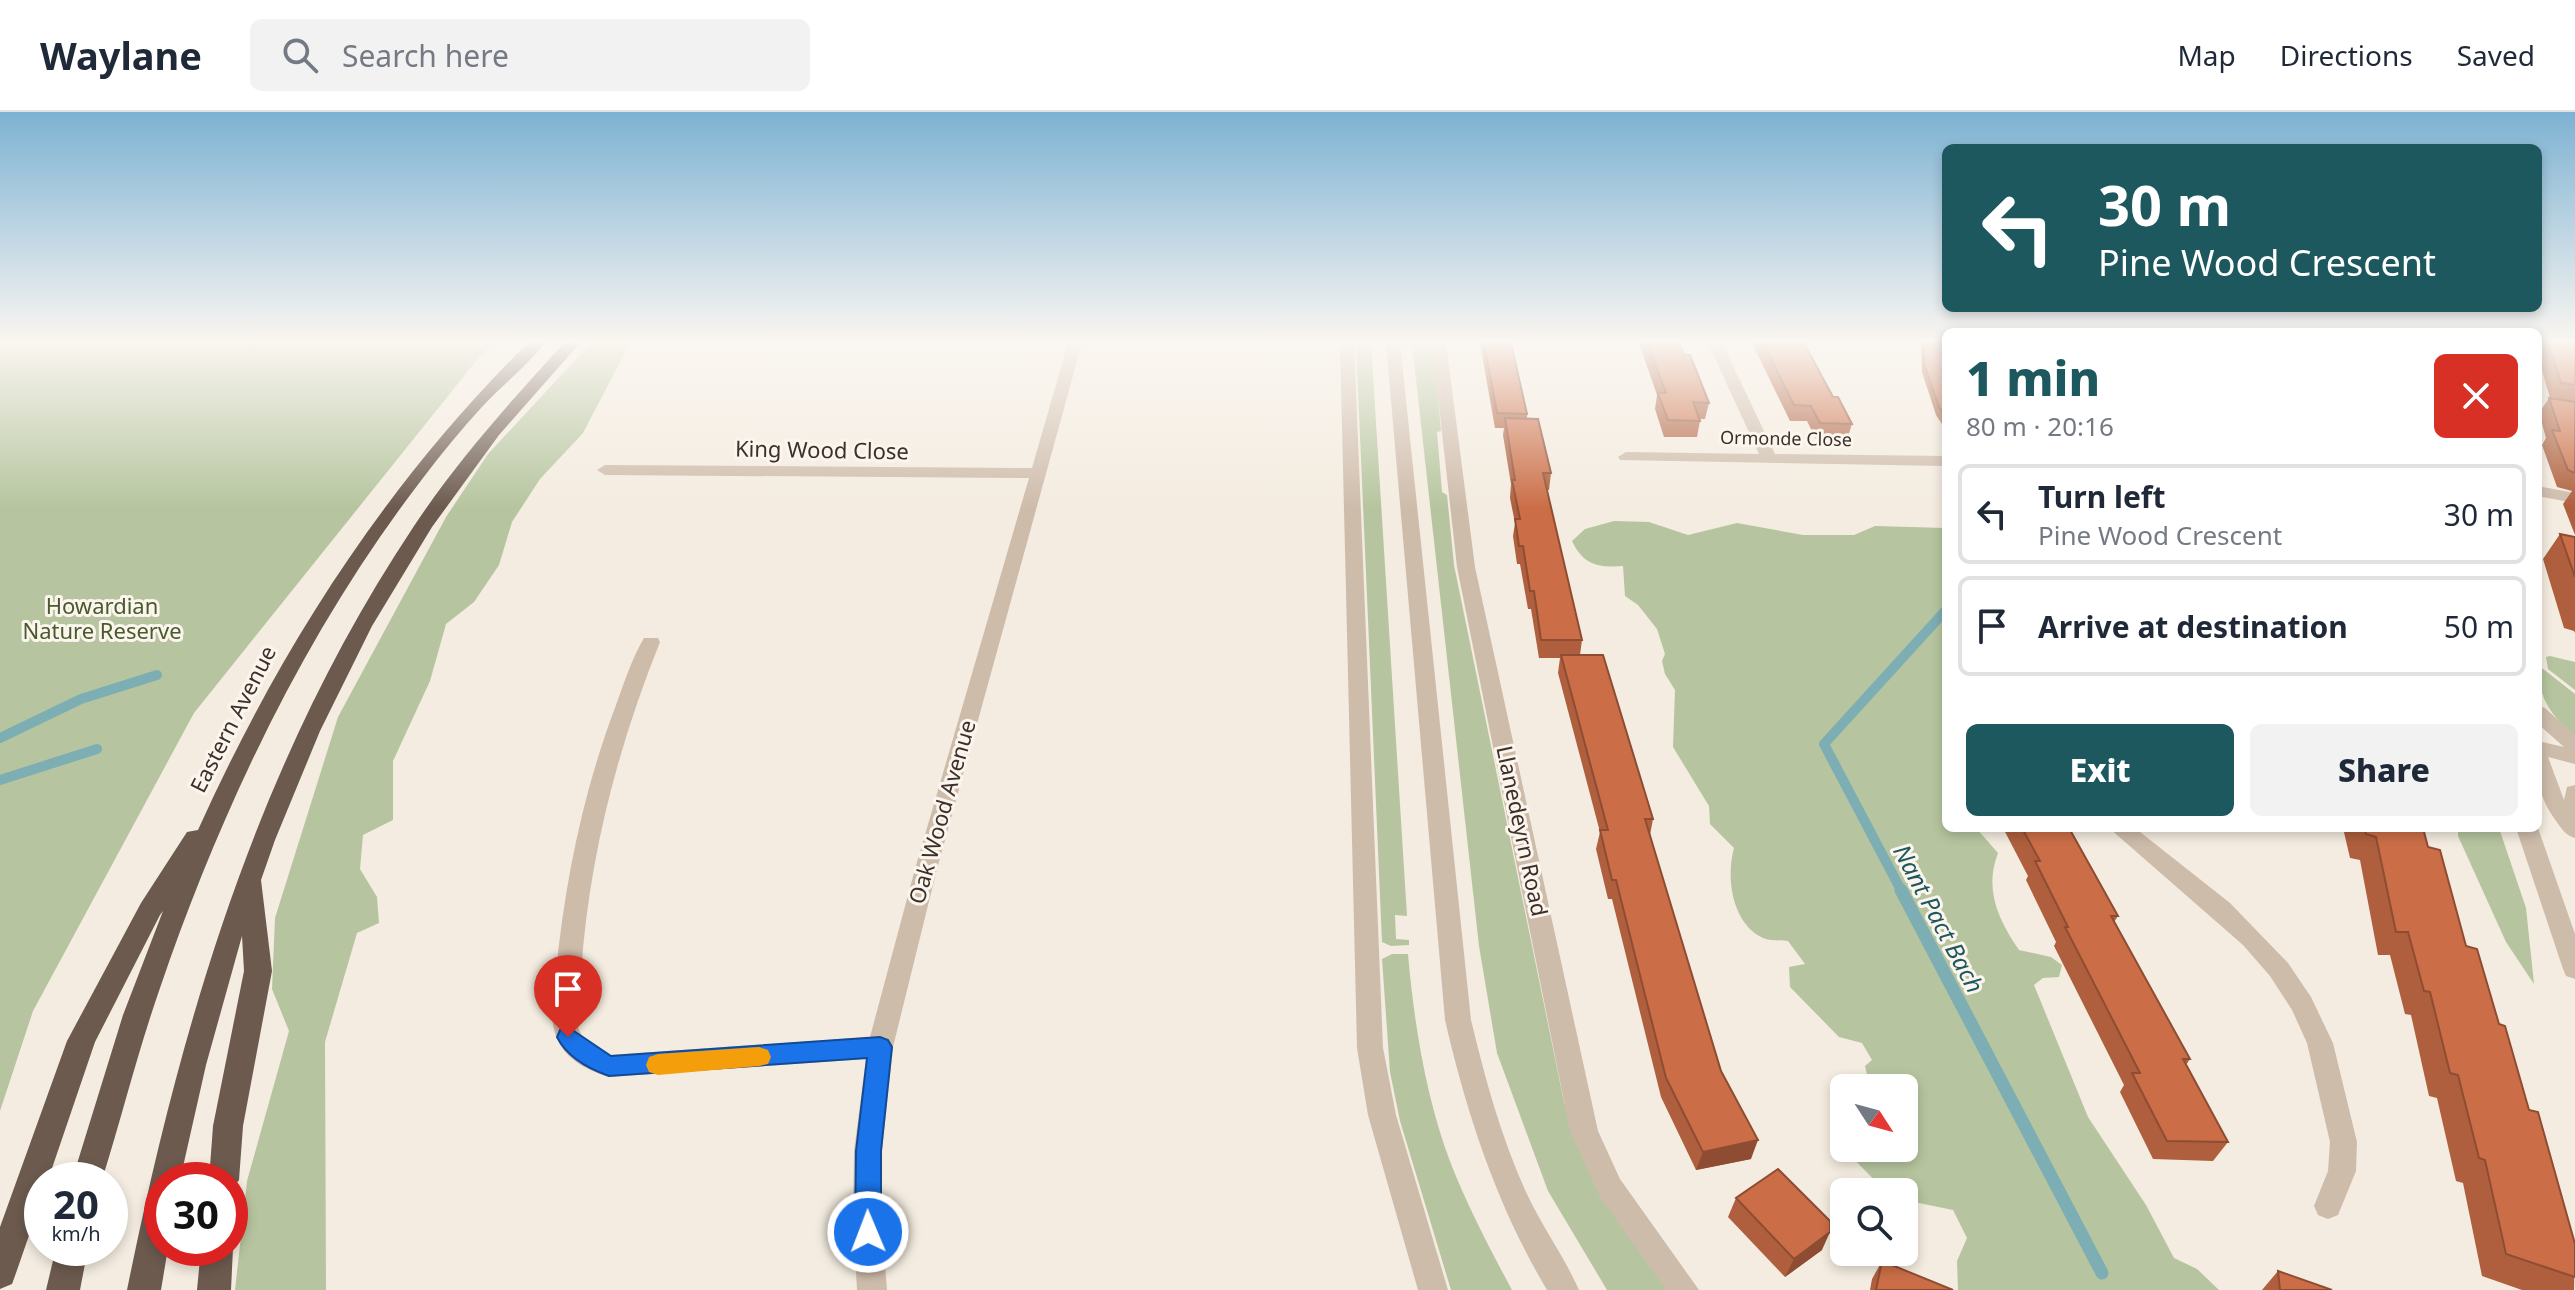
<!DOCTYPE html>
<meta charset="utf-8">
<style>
body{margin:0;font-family:"Noto Sans",sans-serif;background:#f2f2f3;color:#1f2937;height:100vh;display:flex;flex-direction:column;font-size:30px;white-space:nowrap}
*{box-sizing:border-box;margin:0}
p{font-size:26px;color:#747a83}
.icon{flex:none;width:44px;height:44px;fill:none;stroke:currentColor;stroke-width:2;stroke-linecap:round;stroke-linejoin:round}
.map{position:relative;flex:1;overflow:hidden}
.side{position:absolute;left:1942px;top:216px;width:600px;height:504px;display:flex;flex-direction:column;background:#fff;border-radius:12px;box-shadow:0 4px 12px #0003}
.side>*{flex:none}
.banner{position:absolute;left:1942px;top:32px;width:600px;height:168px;border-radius:12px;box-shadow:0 4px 12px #0003;background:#1d585f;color:#fff;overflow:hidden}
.needle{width:52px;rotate:126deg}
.buttons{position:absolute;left:1830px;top:962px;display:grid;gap:16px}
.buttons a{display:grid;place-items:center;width:88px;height:88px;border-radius:12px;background:#fff;box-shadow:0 4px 12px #0003;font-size:40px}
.speed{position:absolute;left:24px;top:1050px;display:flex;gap:16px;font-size:40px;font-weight:700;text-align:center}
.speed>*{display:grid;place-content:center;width:104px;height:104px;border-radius:50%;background:#fff;box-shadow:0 4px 12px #0003;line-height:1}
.speed small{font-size:20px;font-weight:400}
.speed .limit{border:12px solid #d22;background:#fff;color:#111}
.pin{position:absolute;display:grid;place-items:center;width:68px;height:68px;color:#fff;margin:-82px -34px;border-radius:50% 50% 50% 0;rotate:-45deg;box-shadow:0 0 8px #0007}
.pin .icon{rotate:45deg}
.me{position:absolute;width:88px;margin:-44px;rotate:359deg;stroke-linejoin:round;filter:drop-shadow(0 0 6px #0008)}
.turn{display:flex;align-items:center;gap:28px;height:168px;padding:0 24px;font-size:36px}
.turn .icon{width:104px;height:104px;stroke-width:2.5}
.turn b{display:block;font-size:56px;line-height:68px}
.round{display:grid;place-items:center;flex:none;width:84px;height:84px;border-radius:12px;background:#f2f2f3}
.head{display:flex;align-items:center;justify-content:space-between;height:136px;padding:0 24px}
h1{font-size:48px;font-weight:800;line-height:60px;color:#1d585f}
.cta{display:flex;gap:16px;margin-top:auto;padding:16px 24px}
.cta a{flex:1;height:92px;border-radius:12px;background:#1d585f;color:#fff;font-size:32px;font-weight:800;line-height:92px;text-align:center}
.cta a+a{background:#f2f2f3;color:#1f2937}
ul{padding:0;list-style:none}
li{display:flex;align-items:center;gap:24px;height:100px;margin:0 16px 12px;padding:0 8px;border:4px solid #e0e1e3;border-radius:12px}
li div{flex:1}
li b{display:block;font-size:30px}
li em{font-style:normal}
header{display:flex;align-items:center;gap:48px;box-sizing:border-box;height:112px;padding:0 40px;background:#fff;border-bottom:2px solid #e0e1e3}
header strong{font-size:38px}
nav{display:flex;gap:44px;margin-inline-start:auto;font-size:28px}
.search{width:560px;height:72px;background:#f2f2f3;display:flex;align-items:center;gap:20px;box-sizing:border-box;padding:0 28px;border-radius:12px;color:#747a83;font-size:30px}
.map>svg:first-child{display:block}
.green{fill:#b6c59f}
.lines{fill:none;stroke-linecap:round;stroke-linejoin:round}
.stream-far1{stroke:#7daeb3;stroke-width:10}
.stream{stroke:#7daeb3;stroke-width:13}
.minor{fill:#cebcab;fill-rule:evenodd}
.tertiary{fill:#cebcab;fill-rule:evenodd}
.trunk{fill:#6c5a4e;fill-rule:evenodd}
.wall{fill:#af5f3d}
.shaded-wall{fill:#8e4d32}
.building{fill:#cb6e47;stroke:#8e4d32;stroke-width:2}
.route{fill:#1a73e8;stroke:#114b97;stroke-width:2}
.slow{fill:#f59e0b}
.labels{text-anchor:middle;stroke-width:6;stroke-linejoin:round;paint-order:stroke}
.far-street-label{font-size:18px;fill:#3b302a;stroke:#fbf5ed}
.street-label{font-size:22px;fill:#3b302a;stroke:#fbf5ed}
.park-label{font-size:22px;fill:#475b2d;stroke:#fbf5ed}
.water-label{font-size:24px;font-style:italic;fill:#1d585f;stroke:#fbf5ed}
</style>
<header>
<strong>Waylane</strong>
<div class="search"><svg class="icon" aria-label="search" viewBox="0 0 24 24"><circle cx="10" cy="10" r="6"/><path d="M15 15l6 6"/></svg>Search here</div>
<nav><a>Map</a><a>Directions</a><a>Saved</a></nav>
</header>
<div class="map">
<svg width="2575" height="1178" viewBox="0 0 2575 1178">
<rect width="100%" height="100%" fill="#f4ece0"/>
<g class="green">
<polygon points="0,231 494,231 476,249 194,601 33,899 0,999"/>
<polygon points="591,231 630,231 583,321 540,367 512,410 499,453 474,490 446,512 430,569 393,649 393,708 363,723 360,757 377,785 379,811 357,821 325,930 326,1178 235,1178 247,1069 289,919 272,877 275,806 338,605 446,405 488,342"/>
<polygon points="1356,231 1371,231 1407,804 1395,803 1396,827 1409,828 1409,833 1391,834 1382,830"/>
<polygon points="1412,231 1433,231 1441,319 1437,320 1442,380 1447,383 1454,453 1564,990 1584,1043 1673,1178 1607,1178 1548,1079 1497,941 1479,834"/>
<path d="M1614,409L1649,410L1688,423L1737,411L1803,423H1854L1875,414L1946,416V716H1976L1998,741C1984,777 1998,807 2019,838L2051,845L2062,853L2059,865L2043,866L2034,873L2088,1005L2146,1093L2174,1146L2197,1157L2219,1178H1958L1957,1149L1967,1126L1953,1098L1904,1088V1080H1886L1849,1042L1848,1036H1904V976H1870L1865,954L1872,948L1862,931L1839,925L1790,875L1789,855L1805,852L1788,829C1781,828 1770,829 1763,826C1731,811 1726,764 1734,736L1710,712L1709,694L1673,635L1675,578L1665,562L1662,549L1665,542L1657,517L1638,493L1625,484L1623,454C1599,456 1583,453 1572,429L1585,417Z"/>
<polygon points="2550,544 2575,550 2575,578 2548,557 2546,545"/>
<path d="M2538,553L2575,582V624C2551,604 2538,586 2538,553Z"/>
<polygon points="2458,716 2499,716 2526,796 2534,872 2506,830 2458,724"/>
<path d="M1392,842H1408C1414,911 1426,987 1451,1052C1468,1095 1490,1137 1512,1178H1451L1400,1009L1390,960L1382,847Z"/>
</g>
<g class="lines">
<g class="stream-far1">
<polyline points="0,626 81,587 157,563"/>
<polyline points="0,668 97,637"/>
<polyline points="1902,780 1824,632 1946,498"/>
</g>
<polyline class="stream" points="1901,778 2102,1161"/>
<g class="minor">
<path d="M1068,231H1082L937,757L893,935L882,1039L881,1103L887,1178H857L853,1103L854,1039L866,947L609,965C585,957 563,947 555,921C549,902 554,880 556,860C565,769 583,680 616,593C624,571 632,546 644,526H658L660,530C617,637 589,746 581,861C579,879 572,906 581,922C586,933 600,938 610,943L870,925L915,757L1029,366L605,363L597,358L605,353L1032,356Z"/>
<polygon points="1340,231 1354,231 1383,936 1396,1003 1448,1178 1418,1178 1368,1003 1357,936"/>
<polygon points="1432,231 1446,231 1475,455 1598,1019 1620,1067 1699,1178 1666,1178 1600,1085 1570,1019 1457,455"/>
<polygon points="1708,231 1722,231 1775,342 1946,344 1946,354 1620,348 1618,345 1626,340 1759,342"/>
<polygon points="2538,374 2575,381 2575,391 2538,384"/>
<polygon points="2109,716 2135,716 2230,791 2288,851 2311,885 2333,931 2357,1030 2356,1059 2338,1103 2328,1107 2318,1103 2314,1094 2328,1059 2330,1030 2307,931 2292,898 2270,864 2243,833"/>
</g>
<g class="tertiary">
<path d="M1386,231H1400L1471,908C1485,966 1501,1025 1526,1080C1541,1113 1564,1144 1579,1178H1547C1497,1094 1467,1003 1445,908Z"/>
<path d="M2538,594L2545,596L2575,623V652L2548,645L2564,688L2567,675L2575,673V726C2565,723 2562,717 2556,709C2535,680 2538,663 2538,629L2564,635L2538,612Z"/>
<polygon points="2516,716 2538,716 2575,822 2575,867 2566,864 2563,857"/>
</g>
<g class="trunk">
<path d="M528,231H545C526,255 501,274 481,296C461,318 441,342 423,366C307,516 221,697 160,876C138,939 122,1004 102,1068H72L123,903L163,799L160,803L95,930L48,1068H42V1086L16,1161L12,1172L0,1177V1115L67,929L141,791L187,720L198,718C280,536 386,371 528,231Z"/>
<path d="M564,231H580L499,323L432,415L372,514L320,619L275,728L261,768L272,859L243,1014L239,1068L230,1080V1068H209L213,1014L244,859L242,824L206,953L180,1068H162V1136H168L161,1178H127C182,908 258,648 414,414C458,348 511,289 564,231Z"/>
<polygon points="230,1129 233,1136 231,1178 197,1178 201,1136 230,1136"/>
<polygon points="56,1136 88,1136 80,1178 46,1178"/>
</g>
</g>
<g class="wall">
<polygon points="1480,231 1511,231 1527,302 1527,307 1551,361 1549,378 1547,378 1582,528 1580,543 1653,707 1650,723 1721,959 1751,1047 1696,1058 1661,985 1612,787 1608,787 1596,737 1600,720 1558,561 1560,546 1539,546 1531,497 1528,497 1520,452 1517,452 1513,424 1515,411 1510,386 1511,372 1503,323 1504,316 1495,316"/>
<polygon points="1639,231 1679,231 1684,243 1709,291 1705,307 1700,307 1700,309 1697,325 1664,325 1655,297 1657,283"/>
<polygon points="1752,231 1804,231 1833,285 1852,312 1847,328 1816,327 1807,309 1790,309"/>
<polygon points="1921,231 1946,231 1946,318 1936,303 1922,260"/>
<polygon points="2545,231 2575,231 2575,423 2563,392 2572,379 2557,375 2542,333 2546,326 2539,301 2549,286 2550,286 2538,245"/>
<polygon points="2560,422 2575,425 2575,521 2574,519 2564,516 2543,447"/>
<polygon points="2003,716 2069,716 2118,804 2114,810 2190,947 2186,953 2228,1030 2213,1049 2153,1047 2120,980 2124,973 2054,834 2056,830 2026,768 2028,764"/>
<polygon points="2343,716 2423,716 2428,735 2466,834 2499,912 2575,1132 2574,1178 2522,1178 2482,1164 2463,1071 2456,1069 2437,986 2429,984 2411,903 2405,902 2390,843 2378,843 2360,748 2350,746"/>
<polygon points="1736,1086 1822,1138 1785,1165 1728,1105"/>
<polygon points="1882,1149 1953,1178 1870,1178 1872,1167"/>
<polygon points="2278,1159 2332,1178 2262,1178"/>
</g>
<g class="shaded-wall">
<polygon points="1758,1028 1751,1047 1696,1058 1703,1040"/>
<polygon points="1830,1120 1822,1138 1785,1165 1794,1147"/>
</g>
<g class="building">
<polygon points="1484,231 1511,231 1527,302 1497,301"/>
<polygon points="1647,231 1679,231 1684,243 1690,243 1709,291 1693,290 1700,309 1668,308 1658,281 1666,281"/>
<polygon points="1763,231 1804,231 1833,285 1838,285 1852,312 1820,311 1811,294 1794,293"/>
<polygon points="1924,231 1946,231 1946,305 1939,295 1924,252"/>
<polygon points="2548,231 2575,231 2575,273 2561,271"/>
<polygon points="2549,286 2575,290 2575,361 2568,358 2552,318 2560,319"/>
<polygon points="1505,306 1538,307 1551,361 1543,361 1582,528 1541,528 1534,479 1530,479 1523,434 1519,434 1515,407 1520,407 1512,368 1515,368"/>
<polygon points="2560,422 2575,425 2575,465"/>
<polygon points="1561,543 1603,543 1653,707 1645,707 1721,959 1758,1028 1703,1040 1666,966 1616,768 1612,768 1600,718 1608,718"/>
<polygon points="2022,716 2069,716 2118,804 2111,804 2190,947 2183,947 2228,1030 2167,1029 2132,961 2140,961 2065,815 2068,815 2035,749 2040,749"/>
<polygon points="2364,716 2423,716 2428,735 2440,738 2466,834 2477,837 2499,912 2505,914 2529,998 2538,1000 2575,1132 2575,1165 2506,1142 2485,1048 2479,1046 2458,963 2450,961 2430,880 2424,879 2408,820 2396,820 2376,725 2366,722"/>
<polygon points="1778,1057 1830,1109 1830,1120 1794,1147 1736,1086"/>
<polygon points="1882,1149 1953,1178 1876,1178"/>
<polygon points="2278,1159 2332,1178 2280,1178"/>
</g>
<linearGradient id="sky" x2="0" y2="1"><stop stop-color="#7db2d3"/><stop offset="0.58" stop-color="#faf6f1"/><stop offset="1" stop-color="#faf6f1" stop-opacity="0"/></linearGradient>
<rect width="2575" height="396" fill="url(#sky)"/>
<path class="route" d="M568,915L611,944L880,925L888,928L892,935L881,1039V1120L878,1129L868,1133L859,1129L855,1120L856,1039L867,946L609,964C589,957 567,945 557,925L560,918Z"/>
<polygon class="slow" points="759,935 768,938 771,945 768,952 759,954 658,963 649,960 646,953 649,945 658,942"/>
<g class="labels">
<g class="far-street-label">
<text transform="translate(1786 327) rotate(1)" y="6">Ormonde Close</text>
</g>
<g class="street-label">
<text transform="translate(822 338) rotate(1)" y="8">King Wood Close</text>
<text transform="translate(233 607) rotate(-63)" y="8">Eastern Avenue</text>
<text transform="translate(942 700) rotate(-74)" y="8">Oak Wood Avenue</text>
<text transform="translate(1522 719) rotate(78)" y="8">Llanedeyrn Road</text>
</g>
<g class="park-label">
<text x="102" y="502">Howardian<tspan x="102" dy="25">Nature Reserve</tspan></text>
</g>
<g class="water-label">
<text transform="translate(1938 807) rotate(62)" y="8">Nant Pact Bach</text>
</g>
</g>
</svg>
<div class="buttons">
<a><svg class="needle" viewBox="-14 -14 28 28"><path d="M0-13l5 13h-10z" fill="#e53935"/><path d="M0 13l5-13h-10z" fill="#747a83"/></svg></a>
<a><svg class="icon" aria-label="search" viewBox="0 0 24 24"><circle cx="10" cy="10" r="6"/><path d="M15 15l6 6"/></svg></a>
</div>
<div class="speed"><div>20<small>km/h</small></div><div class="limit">30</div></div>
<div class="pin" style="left:568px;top:925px;background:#d93025"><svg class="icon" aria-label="arrive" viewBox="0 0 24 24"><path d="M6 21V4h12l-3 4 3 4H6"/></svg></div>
<svg class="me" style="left:868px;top:1120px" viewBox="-20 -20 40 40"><circle r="17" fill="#1a73e8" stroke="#fff" stroke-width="3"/><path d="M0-11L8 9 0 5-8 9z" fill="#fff"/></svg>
<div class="banner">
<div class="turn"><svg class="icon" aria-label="left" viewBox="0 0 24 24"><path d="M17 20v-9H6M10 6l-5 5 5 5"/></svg><div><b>30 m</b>Pine Wood Crescent</div></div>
</div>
<section class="side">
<div class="head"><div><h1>1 min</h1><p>80 m · 20:16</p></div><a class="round" style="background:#d93025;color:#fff"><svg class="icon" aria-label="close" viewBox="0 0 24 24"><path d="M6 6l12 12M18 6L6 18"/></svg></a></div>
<ul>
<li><svg class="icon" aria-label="left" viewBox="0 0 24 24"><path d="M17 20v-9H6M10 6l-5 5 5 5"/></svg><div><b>Turn left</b><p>Pine Wood Crescent</p></div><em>30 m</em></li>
<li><svg class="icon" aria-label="arrive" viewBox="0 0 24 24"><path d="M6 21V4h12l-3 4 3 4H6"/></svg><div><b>Arrive at destination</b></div><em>50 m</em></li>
</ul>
<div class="cta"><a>Exit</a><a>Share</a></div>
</section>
</div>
